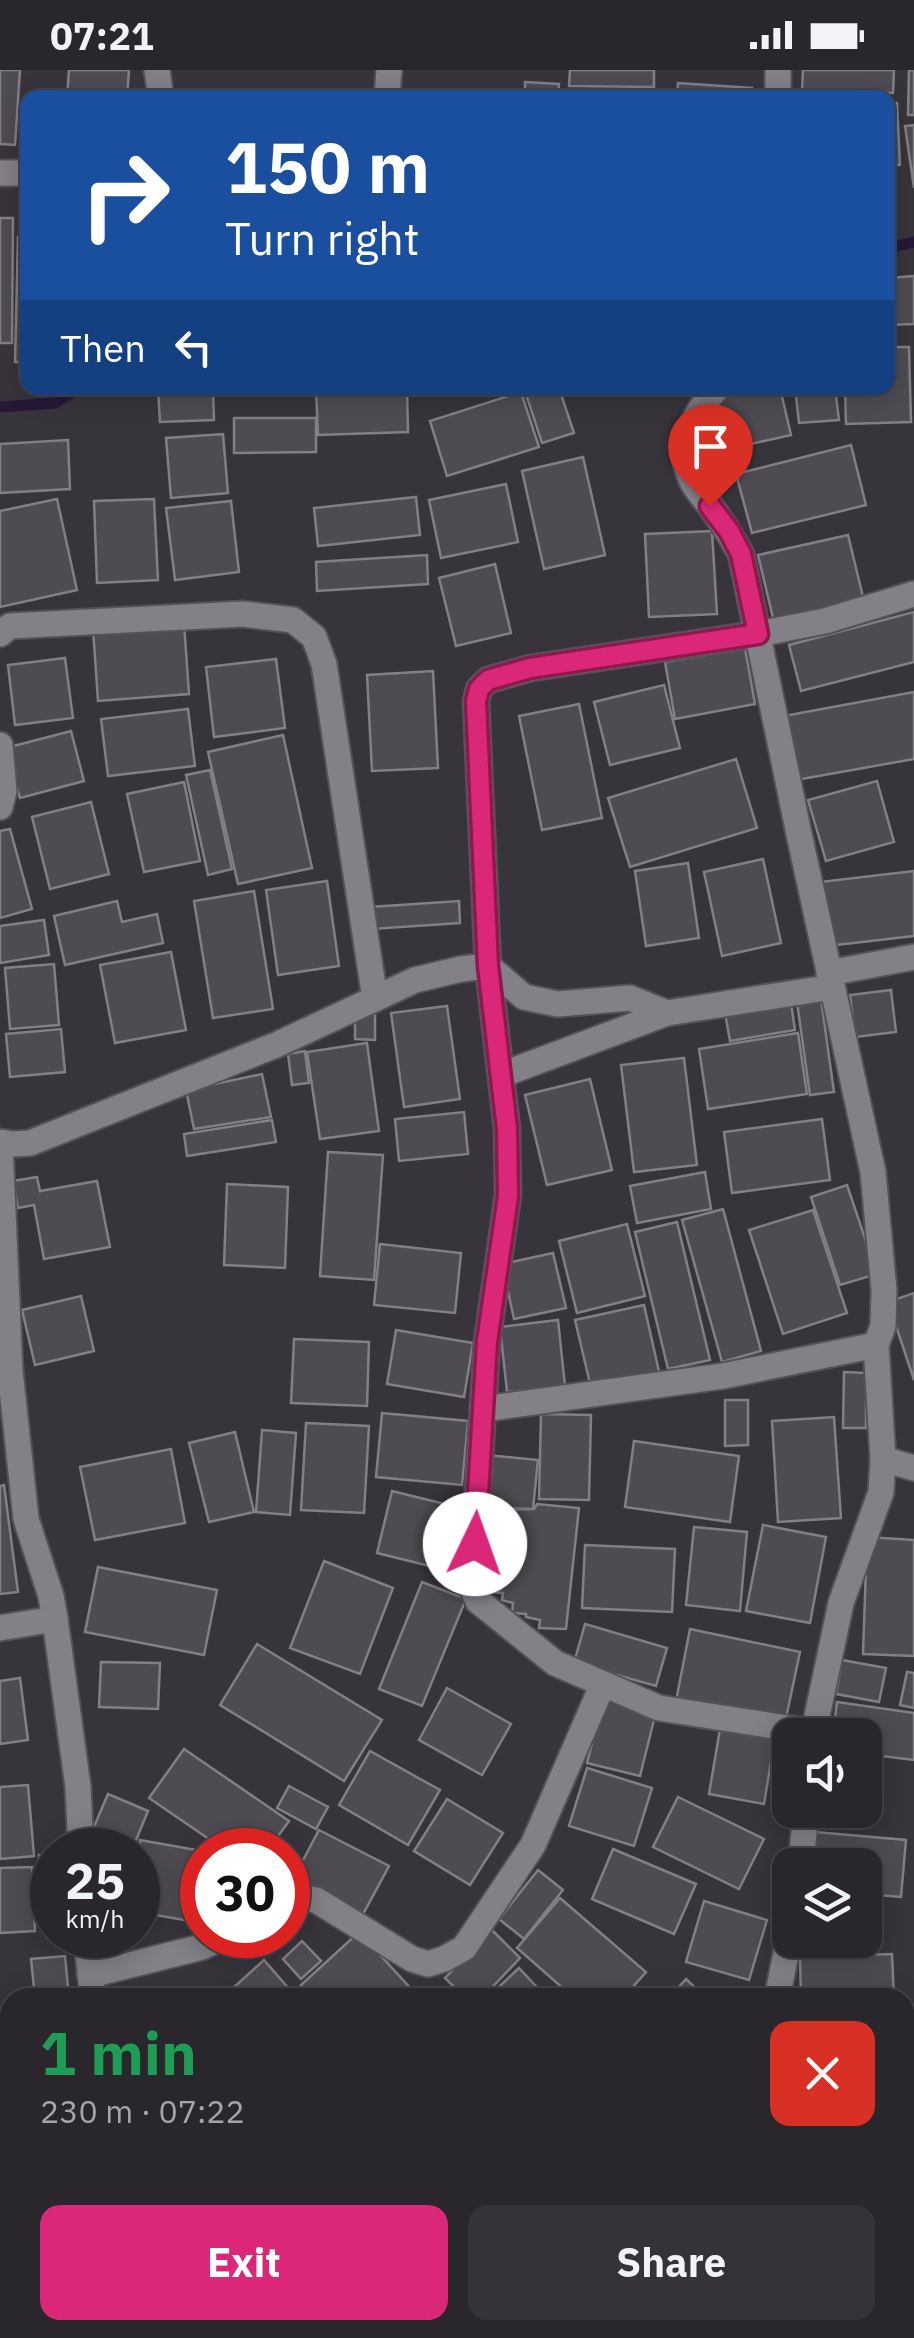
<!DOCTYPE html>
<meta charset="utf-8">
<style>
body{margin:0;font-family:"IBM Plex Sans",sans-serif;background:#353338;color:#f1f3f6;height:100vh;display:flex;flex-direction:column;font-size:38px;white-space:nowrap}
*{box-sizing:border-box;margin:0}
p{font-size:32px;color:#a5a5a9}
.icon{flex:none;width:55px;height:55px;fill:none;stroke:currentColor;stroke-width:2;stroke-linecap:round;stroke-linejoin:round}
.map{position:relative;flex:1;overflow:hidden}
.panel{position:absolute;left:0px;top:1918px;width:915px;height:352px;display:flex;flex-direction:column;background:#29272c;border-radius:30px 30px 0 0;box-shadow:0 5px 25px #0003,0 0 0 2px #454448}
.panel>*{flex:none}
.hud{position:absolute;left:20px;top:20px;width:875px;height:305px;border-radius:20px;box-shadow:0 5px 25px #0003,0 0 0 2px #454448;background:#1a4fa0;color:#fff;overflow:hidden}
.fabs{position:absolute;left:772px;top:1648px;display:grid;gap:20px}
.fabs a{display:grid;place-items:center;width:110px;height:110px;border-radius:20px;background:#29272c;box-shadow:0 5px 25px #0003,0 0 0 2px #454448;font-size:50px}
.speed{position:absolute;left:30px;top:1758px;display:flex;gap:20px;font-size:50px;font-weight:700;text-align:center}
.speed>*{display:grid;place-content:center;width:130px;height:130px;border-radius:50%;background:#29272c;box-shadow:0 5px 25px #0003,0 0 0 2px #454448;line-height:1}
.speed small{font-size:25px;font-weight:400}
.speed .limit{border:15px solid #d22;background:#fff;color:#111}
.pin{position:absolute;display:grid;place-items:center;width:85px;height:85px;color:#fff;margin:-102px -42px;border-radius:50% 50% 50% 0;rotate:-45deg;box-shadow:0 0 10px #0007}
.pin .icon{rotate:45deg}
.me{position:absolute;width:110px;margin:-55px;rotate:3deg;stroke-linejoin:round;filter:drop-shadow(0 0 8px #0008)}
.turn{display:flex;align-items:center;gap:35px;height:210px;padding:0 40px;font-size:45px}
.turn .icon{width:130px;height:130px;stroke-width:2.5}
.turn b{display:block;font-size:70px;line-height:85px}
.then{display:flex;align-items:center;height:95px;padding:0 40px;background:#0003;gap:20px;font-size:38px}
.round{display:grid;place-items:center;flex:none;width:105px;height:105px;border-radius:20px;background:#353338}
.overview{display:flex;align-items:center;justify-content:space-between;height:170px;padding:0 40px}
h1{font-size:60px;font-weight:700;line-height:75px;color:#1e9e55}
.button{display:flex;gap:20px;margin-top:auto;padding:20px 40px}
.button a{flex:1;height:115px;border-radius:20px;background:#db2777;color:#fff;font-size:40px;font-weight:700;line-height:115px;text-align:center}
.button a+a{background:#353338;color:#f1f3f6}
.status{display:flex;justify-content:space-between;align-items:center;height:70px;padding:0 50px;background:#29272c;direction:ltr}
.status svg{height:28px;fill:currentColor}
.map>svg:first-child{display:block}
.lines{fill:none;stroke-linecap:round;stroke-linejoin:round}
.stream{stroke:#261837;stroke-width:11}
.building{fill:#4e4b52;stroke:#827f86;stroke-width:2.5}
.street-casing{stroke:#545258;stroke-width:29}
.street{stroke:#838088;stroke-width:25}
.route-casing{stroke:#8e194d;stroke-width:25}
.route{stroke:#db2777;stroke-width:18}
</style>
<div class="status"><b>07:21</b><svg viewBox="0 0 49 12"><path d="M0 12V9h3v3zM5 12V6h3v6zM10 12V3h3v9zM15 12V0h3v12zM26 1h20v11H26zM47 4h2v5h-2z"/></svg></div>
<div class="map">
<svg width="914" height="2268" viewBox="0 0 914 2268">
<rect width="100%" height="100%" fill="#37343b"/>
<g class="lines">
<g class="stream">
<polyline points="888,178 914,172"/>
<polyline points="0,337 55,333 79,318"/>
</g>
</g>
<g class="building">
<polygon points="0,0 20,0 15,75 0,74"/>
<polygon points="69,0 129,0 127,28 67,28"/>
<polygon points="570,0 654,0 654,17 569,16"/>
<polygon points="803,0 894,0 893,23 802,20"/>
<polygon points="909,0 914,0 914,45 908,45"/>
<polygon points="525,12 559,14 558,28 525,28"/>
<polygon points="678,13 752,18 752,28 677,28"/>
<polygon points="648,21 648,28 568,28 568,22"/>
<polygon points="888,33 897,33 900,95 888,95"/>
<polygon points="914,55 914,118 905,56"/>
<polygon points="0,148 13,148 12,273 0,273"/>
<polygon points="18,167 28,167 28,292 15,292"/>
<polygon points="914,206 914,254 888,255 888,208"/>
<polygon points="888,277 909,277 911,352 846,354 845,318 888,318"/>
<polygon points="158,318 213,318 214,350 160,352"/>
<polygon points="316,318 407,318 408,362 318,365"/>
<polygon points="524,318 559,318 574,363 542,373"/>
<polygon points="734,318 780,318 791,365 724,380 711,323"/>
<polygon points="795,318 835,318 839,350 799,353"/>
<polygon points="521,322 539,377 447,406 430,351"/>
<polygon points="234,348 316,348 316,382 234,383"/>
<polygon points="223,364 228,423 171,428 166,368"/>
<polygon points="68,370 70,419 0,423 0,374"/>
<polygon points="851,375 866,435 752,463 736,404"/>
<polygon points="583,387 605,485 544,499 522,401"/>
<polygon points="506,414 518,472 441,488 429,430"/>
<polygon points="416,427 420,465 318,476 314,438"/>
<polygon points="57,429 77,520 0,537 0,441"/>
<polygon points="154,429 158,510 97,513 94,431"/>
<polygon points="231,431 239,502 175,510 166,438"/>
<polygon points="712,461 717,544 649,547 645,464"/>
<polygon points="848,465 864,531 774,552 758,485"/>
<polygon points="427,485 428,514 317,521 316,492"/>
<polygon points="495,494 511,563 456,576 439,508"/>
<polygon points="914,542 914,592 801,621 789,575"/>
<polygon points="184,553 189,624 98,631 93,559"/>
<polygon points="745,578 755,634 675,649 665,592"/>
<polygon points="65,588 73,648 15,655 8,595"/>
<polygon points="276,589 285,658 214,667 206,597"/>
<polygon points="433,601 438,698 372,701 367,605"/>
<polygon points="664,615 680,678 610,695 594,632"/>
<polygon points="914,622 914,689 796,710 784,646"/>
<polygon points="579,634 602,748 542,760 519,646"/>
<polygon points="188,639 195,696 108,706 101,649"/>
<polygon points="71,661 84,711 20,728 6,678"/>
<polygon points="283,665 312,798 238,814 208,682"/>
<polygon points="736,689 757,758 630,797 608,728"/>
<polygon points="210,700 232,799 208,805 186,705"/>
<polygon points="877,711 894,772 826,791 808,730"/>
<polygon points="184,712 200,791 144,802 127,724"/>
<polygon points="91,732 109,804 50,819 32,747"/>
<polygon points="10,759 32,839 0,848 0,761"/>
<polygon points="763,789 781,873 722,886 704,802"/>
<polygon points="688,793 699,868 646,876 635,801"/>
<polygon points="914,801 914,866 827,876 820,812"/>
<polygon points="327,811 339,896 278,905 266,820"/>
<polygon points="254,821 273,939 213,948 194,831"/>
<polygon points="117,831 122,852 157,844 163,873 65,895 54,846"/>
<polygon points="459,831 460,853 372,859 370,837"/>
<polygon points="44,850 49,885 0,893 0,856"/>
<polygon points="171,882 186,960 115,973 100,895"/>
<polygon points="54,894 59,955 10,959 5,898"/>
<polygon points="891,920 896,962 855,967 850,925"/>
<polygon points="820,922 834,1022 810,1025 796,925"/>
<polygon points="791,933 795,960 730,971 725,943"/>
<polygon points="447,936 460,1029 404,1037 391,943"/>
<polygon points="355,938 375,938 375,970 355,969"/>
<polygon points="61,959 65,1002 10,1007 6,964"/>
<polygon points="798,963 807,1024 708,1039 699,979"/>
<polygon points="367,973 379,1061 320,1069 307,982"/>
<polygon points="305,981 309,1013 292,1015 288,984"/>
<polygon points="684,988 697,1095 634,1102 621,995"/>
<polygon points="262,1004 271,1047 194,1059 186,1020"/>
<polygon points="590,1009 612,1100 547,1115 525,1025"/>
<polygon points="464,1042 468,1084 399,1091 395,1049"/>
<polygon points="822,1049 830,1110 732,1123 724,1062"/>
<polygon points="272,1050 276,1072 187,1086 184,1064"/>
<polygon points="328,1082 383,1085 374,1210 320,1206"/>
<polygon points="705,1102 711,1139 637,1153 630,1116"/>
<polygon points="37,1107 40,1121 97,1111 110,1177 44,1189 34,1135 18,1138 13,1111"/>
<polygon points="227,1114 288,1117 285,1198 224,1195"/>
<polygon points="847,1115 877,1204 840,1215 811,1127"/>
<polygon points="723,1139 761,1281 722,1292 682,1150"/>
<polygon points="813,1140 847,1243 783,1264 749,1160"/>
<polygon points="677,1152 710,1290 668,1299 635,1162"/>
<polygon points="627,1154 645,1226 577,1243 559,1171"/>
<polygon points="380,1174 461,1183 455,1243 374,1235"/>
<polygon points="553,1183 566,1238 514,1249 502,1194"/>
<polygon points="914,1223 914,1310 888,1232"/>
<polygon points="81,1226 94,1281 35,1295 22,1240"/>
<polygon points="644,1235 660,1306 592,1322 575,1250"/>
<polygon points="558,1250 565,1316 507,1322 500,1257"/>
<polygon points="396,1260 473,1273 464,1327 387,1314"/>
<polygon points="294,1269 369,1272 367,1336 291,1333"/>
<polygon points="844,1302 866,1303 866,1358 843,1358"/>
<polygon points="725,1330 748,1330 748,1375 725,1376"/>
<polygon points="382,1343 468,1351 462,1415 376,1407"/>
<polygon points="541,1344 591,1345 589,1430 539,1429"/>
<polygon points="834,1347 841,1448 778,1452 772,1351"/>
<polygon points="306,1353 369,1356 364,1443 301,1440"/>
<polygon points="262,1360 296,1363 290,1445 256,1442"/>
<polygon points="235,1362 254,1442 209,1452 189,1373"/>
<polygon points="634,1371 739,1386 730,1452 625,1437"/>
<polygon points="171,1379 185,1453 95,1470 80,1397"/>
<polygon points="486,1385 538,1390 533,1439 482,1437"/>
<polygon points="4,1415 18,1522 0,1524 0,1416"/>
<polygon points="392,1421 469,1440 454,1502 377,1483"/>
<polygon points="537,1434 579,1438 566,1559 539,1558 540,1550 526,1547 526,1544 512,1543 513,1533 502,1530 503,1523 490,1522 497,1440 534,1439"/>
<polygon points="763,1455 826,1467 810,1553 746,1541"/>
<polygon points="694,1457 747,1462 740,1541 686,1535"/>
<polygon points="867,1467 914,1470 914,1586 863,1584"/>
<polygon points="585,1475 675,1479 672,1542 582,1538"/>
<polygon points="324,1491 393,1518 360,1604 290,1578"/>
<polygon points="98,1497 217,1520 204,1585 85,1562"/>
<polygon points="422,1512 466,1529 422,1636 379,1619"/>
<polygon points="585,1554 667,1578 656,1616 574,1593"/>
<polygon points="690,1559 800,1582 785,1653 676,1631"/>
<polygon points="257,1574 382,1650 344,1711 220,1635"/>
<polygon points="842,1590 886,1598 879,1632 836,1624"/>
<polygon points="101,1592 160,1593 158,1639 99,1637"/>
<polygon points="907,1602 914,1603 914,1638 900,1635"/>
<polygon points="20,1608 28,1670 0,1674 0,1611"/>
<polygon points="447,1618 511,1654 482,1705 419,1670"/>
<polygon points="603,1629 656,1642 640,1706 587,1693"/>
<polygon points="837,1632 914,1643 914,1690 865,1684 865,1665 833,1665"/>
<polygon points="720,1659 775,1668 764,1734 709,1724"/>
<polygon points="184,1679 289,1751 268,1780 225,1780 149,1728"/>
<polygon points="370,1681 440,1720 408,1775 339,1735"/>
<polygon points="587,1698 652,1718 634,1776 569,1756"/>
<polygon points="28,1715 34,1786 0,1789 0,1717"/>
<polygon points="289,1716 328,1737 316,1759 277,1738"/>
<polygon points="108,1724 148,1741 132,1780 123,1780 90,1766"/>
<polygon points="678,1727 764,1769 739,1819 653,1777"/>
<polygon points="447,1729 503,1763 470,1815 414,1781"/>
<polygon points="319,1760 389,1796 362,1846 292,1811"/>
<polygon points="815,1762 906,1770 901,1827 865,1824 865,1795 812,1795"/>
<polygon points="140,1770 202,1781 190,1851 138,1842"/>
<polygon points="613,1779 696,1814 674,1864 592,1829"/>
<polygon points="39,1785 52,1785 52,1844 41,1845"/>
<polygon points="32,1797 35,1861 0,1863 0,1798"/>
<polygon points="538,1800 563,1820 524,1869 499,1849"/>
<polygon points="560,1828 646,1902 623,1928 574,1928 517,1878"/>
<polygon points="704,1831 767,1850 749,1910 686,1892"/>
<polygon points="492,1860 520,1888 482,1928 465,1928 445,1908"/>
<polygon points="359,1862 415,1923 411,1928 313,1928 301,1915"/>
<polygon points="302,1871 321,1891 301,1909 283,1889"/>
<polygon points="892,1884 894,1928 801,1928 800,1887"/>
<polygon points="65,1886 69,1928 35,1928 31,1889"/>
<polygon points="264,1890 297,1928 222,1928"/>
<polygon points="519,1898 547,1928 487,1928"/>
<polygon points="686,1909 706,1928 669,1928"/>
<polygon points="914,1972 914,2041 905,2044 905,1975"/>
<polygon points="10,2000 10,2077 0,2079 0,2002"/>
<polygon points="914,2058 914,2130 908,2132 905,2123 905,2061"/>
<polygon points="905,2166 914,2201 914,2263 893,2268 876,2268 874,2260 905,2260"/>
<polygon points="165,2260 277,2260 280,2268 168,2268"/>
<polygon points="363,2260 404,2260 409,2268 351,2268"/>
<polygon points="416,2260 513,2260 516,2265 512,2268 422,2268"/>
<polygon points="582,2260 647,2260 650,2265 645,2268 587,2268"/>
<polygon points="720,2260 780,2260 782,2268 722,2268"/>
<polygon points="800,2260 865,2260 868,2268 803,2268"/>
</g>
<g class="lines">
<defs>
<g id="street">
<polyline points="157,0 161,28"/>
<polyline points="387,28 389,0"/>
<polyline points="778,28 778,0"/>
<polyline points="0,103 28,103"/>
<path d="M717,318C694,343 675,378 692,411C697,421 705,429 711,437C723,453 732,468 741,484L799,764L873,1102L884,1220L883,1256L876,1275L883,1389L881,1422L841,1533L813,1665"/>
<polyline points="0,564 10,556 243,544 293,550 314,567 324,594 375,929"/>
<polyline points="0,675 4,721 0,737"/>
<polyline points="829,903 914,887"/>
<polyline points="501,1005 667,943"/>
<polyline points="0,1072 14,1074 30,1073 276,975 415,910 461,899 488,896 524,927 558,934 630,928 667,943 832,917"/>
<polyline points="0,1074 10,1300 26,1449 51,1526 55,1549 78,1717 81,1780"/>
<polyline points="483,1339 723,1306 876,1275"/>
<polyline points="883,1389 914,1398"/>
<polyline points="0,1558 55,1549"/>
<polyline points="813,1662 659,1638 555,1593 478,1531 472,1517 487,1272 508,1125 507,1059 488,896 476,631 479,619 488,610 531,598 758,564 825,551 914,524"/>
<polyline points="801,1795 806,1740"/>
<polyline points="288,1828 294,1826 316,1830 412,1889 428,1894 444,1889 464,1878 533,1775 603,1614"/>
<polyline points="86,1865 93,1928"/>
<polyline points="90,1905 202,1877 228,1865"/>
<polyline points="777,1928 790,1864"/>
<polyline points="905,1957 914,1956"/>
<polyline points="142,2260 144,2268"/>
<polyline points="709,2260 712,2268"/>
<polyline points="296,2268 307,2260"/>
</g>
</defs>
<use href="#street" class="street-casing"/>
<use href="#street" class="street"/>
</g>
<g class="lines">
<defs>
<polyline id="route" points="475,1474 487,1272 508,1126 507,1059 488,896 476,631 479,619 488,610 530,598 758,564 741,484 729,461 710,436"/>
</defs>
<use href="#route" class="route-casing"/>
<use href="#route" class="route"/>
</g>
</svg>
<div class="fabs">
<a><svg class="icon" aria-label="sound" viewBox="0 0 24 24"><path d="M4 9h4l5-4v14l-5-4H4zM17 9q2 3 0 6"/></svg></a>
<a><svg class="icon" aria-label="layers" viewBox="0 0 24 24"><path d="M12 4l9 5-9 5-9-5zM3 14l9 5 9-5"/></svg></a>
</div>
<div class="speed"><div>25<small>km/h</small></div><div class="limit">30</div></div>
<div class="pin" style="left:710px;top:436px;background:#d93025"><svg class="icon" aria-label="arrive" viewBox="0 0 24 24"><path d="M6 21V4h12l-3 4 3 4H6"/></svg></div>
<svg class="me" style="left:475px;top:1474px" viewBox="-20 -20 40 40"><circle r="19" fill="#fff"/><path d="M0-13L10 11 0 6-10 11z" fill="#db2777"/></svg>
<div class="hud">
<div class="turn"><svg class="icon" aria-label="right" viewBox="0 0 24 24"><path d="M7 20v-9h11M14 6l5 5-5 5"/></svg><div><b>150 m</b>Turn right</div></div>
<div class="then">Then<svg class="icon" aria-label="left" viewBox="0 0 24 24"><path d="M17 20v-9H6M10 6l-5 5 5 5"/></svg></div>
</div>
<section class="panel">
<div class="overview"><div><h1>1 min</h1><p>230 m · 07:22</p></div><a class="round" style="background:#d93025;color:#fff"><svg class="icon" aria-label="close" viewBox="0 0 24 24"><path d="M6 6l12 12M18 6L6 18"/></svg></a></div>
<div class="button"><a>Exit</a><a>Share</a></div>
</section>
</div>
